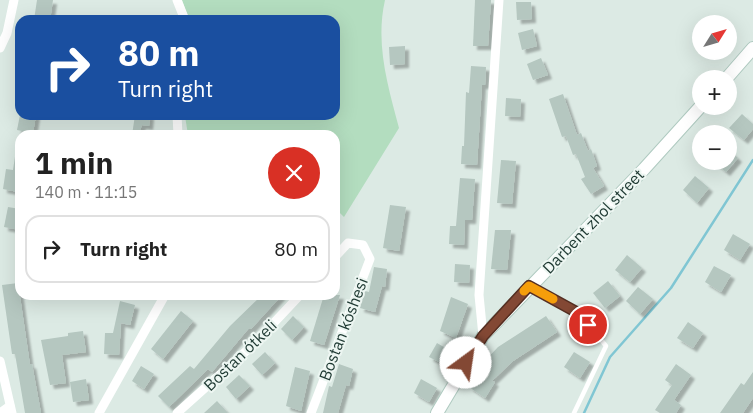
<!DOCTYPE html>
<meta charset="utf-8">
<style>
body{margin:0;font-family:"IBM Plex Sans",sans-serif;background:#f2f2f2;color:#222;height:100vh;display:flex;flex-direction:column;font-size:19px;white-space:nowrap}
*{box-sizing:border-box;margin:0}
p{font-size:16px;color:#767676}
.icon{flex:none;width:28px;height:28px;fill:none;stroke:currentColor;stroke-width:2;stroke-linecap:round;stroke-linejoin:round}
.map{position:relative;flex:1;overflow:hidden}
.details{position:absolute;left:15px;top:130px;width:325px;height:170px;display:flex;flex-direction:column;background:#fff;border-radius:15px;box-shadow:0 5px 20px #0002}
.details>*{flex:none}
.guide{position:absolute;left:15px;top:15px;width:325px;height:105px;border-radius:15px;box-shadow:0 5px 20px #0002;background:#1a4fa0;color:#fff;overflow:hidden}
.needle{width:32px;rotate:53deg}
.fabs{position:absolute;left:692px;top:15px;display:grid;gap:10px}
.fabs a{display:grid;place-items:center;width:45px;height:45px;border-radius:50%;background:#fff;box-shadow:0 5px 20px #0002;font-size:25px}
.pin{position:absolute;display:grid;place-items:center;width:42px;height:42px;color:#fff;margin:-21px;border:2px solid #fff;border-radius:50%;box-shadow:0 1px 5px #0007}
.me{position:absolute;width:55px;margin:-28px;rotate:31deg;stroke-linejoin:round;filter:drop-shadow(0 0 4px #0008)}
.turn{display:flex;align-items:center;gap:18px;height:105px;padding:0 20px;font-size:22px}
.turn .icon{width:65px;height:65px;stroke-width:2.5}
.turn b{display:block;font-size:35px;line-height:42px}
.round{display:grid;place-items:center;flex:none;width:52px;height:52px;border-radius:26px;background:#f2f2f2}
.overview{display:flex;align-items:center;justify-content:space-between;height:85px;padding:0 20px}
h1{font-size:30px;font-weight:700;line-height:38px}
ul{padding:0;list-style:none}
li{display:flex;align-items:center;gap:15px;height:68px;margin:0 10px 8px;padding:0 10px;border:2px solid #e0e0e0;border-radius:15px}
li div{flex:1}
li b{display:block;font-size:19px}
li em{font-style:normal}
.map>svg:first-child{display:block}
.green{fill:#b3ddbf}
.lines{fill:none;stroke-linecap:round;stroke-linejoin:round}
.stream{stroke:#80c6d3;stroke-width:2.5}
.building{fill:#b5c7c0;filter:url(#shadow)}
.secondary-casing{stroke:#afcac0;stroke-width:14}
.lane{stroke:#fff;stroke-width:4.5}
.street{stroke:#fff;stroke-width:9}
.secondary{stroke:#fff;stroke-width:12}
.route-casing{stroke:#552f22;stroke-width:12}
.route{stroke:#834834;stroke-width:9}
.slow{stroke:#f59e0b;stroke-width:9}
.labels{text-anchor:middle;stroke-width:4;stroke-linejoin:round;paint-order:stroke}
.street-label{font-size:16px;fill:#1e3932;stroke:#edf6f2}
</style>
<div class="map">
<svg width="753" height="413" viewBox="0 0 753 413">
<defs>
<filter id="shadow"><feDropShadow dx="4" dy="4" stdDeviation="1" flood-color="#0004"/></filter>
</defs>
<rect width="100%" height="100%" fill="#dceae4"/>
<path class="green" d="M182,0H385C375,44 388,86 399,128L344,217L335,208V135H188L185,116L335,115V20H189Z"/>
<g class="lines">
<polyline class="stream" points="584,413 610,357 671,288 753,160"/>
</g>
<g class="building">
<polygon points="37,0 53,0 50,20 34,20"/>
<polygon points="475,0 491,0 488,46 473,46"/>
<polygon points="516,2 531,2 532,19 517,20"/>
<polygon points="533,29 537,46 522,50 518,33"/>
<polygon points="405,46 405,64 390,65 389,47"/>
<polygon points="541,58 548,75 533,80 527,64"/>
<polygon points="471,66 486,67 485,85 482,85 477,165 461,164 462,146 464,146 466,92 469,93"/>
<polygon points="563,94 577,135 581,133 588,151 591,149 597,166 593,168 604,186 591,194 581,179 585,177 576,154 573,155 566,136 562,137 549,99"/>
<polygon points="506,98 521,99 520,117 505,116"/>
<polygon points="742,114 753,124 753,129 744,140 729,128"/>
<polygon points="20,115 36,115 33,133 17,130"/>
<polygon points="135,115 150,115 149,126 142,125 138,135 132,135"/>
<polygon points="16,150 20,150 18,192 3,189 6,169 13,170"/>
<polygon points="729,150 738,158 726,172 713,161 729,161"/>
<polygon points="501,160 516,161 512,204 497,203"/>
<polygon points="695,176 709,188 697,203 683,190"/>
<polygon points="460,178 475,179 472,220 465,220 464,245 449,244 450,226 456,226"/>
<polygon points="390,205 406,207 399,251 383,248"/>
<polygon points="8,207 20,209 20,230 4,227"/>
<polygon points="495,230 511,230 507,270 491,269"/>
<polygon points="733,234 750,244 740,260 724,250"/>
<polygon points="627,255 642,268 630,282 615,270"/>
<polygon points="455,264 470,265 469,283 454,282"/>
<polygon points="714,266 731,275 721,292 705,282"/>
<polygon points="374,267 387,269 385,287 382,286 375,312 360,308 365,291 369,292"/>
<polygon points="608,281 620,296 605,308 593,293"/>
<polygon points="18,283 30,365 32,364 41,413 25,413 15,354 12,354 2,285"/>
<polygon points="638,287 653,299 640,314 626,301"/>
<polygon points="262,295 282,295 251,329 249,328 212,372 208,369 169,407 158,396 190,366 194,369 230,326"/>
<polygon points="324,295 340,295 324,345 310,341"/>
<polygon points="451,297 468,304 456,338 440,331"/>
<polygon points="120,301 135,305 130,325 121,323 119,355 104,354 105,333 113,333"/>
<polygon points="181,311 193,321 163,359 151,349"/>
<polygon points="293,316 304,327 292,340 281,329"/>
<polygon points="546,316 557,332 513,361 492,381 495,382 485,398 469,387 483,366 481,365 498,347"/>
<polygon points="688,322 703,333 693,348 677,338"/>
<polygon points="83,331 86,352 62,355 66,383 50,385 41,340 68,336 68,333"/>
<polygon points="437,343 452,352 445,365 429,357"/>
<polygon points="265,352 275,363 262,375 252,364"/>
<polygon points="574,352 590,362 580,378 564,367"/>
<polygon points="339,364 353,369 349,386 346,385 338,413 323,413 329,386 332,387"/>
<polygon points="676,364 691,375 674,400 681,405 676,413 660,413 655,410 672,385 665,380"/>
<polygon points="141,366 154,374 144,389 132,381"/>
<polygon points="295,367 310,371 301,411 286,406"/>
<polygon points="753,372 753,398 743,413 720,413 741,383 744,385"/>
<polygon points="239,375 250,386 236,399 226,387"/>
<polygon points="86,379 89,400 73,402 70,382"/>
<polygon points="421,379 437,388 429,402 414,393"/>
<polygon points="217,401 228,413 204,413"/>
</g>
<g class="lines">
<defs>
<g id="secondary">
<polyline points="726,79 753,48"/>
<polyline points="437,413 483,336 644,169 701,106"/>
</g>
</defs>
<use href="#secondary" class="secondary-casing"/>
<polyline class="lane" points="533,288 580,314 606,346 574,413"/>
<g class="street">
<polyline points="177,0 185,20"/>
<polyline points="0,48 7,33 14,0"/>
<polyline points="177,115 178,135"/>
<polyline points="483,336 479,295 499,0"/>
<polyline points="0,361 12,413"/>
<polyline points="0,413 10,406"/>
<polyline points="99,413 165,295"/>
<polyline points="177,413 254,344 300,295"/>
<polyline points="311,413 370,259 363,245 348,243 335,257"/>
</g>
<use href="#secondary" class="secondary"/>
</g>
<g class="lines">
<defs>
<polyline id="route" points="466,363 483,336 529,286 580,314 588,325"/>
</defs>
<use href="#route" class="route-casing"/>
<use href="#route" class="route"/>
<polyline class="slow" points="524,291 529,286 553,299"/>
</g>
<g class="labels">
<g class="street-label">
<text transform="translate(593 221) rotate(-46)" y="6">Darbent zhol street</text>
<text transform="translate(343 329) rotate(-69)" y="6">Bostan kóshesi</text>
<text transform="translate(240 355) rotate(-44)" y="6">Bostan ótkeli</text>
</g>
</g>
</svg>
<div class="fabs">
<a><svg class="needle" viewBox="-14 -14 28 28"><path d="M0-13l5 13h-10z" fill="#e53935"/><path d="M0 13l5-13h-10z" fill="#767676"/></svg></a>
<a>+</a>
<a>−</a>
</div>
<div class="pin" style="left:588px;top:325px;background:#d93025"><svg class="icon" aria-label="arrive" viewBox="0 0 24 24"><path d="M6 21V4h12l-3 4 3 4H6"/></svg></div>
<svg class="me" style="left:466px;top:363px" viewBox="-20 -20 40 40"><circle r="19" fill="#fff"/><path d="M0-13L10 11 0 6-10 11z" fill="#834834"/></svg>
<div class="guide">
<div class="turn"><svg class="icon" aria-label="right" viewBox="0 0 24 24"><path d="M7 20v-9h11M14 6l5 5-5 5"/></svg><div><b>80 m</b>Turn right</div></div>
</div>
<section class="details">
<div class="overview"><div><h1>1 min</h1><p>140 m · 11:15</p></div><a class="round" style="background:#d93025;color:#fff"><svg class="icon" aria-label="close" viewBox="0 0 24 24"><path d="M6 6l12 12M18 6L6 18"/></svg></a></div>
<ul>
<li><svg class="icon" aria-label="right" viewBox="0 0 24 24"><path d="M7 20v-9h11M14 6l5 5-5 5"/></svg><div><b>Turn right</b></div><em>80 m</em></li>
</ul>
</section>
</div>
